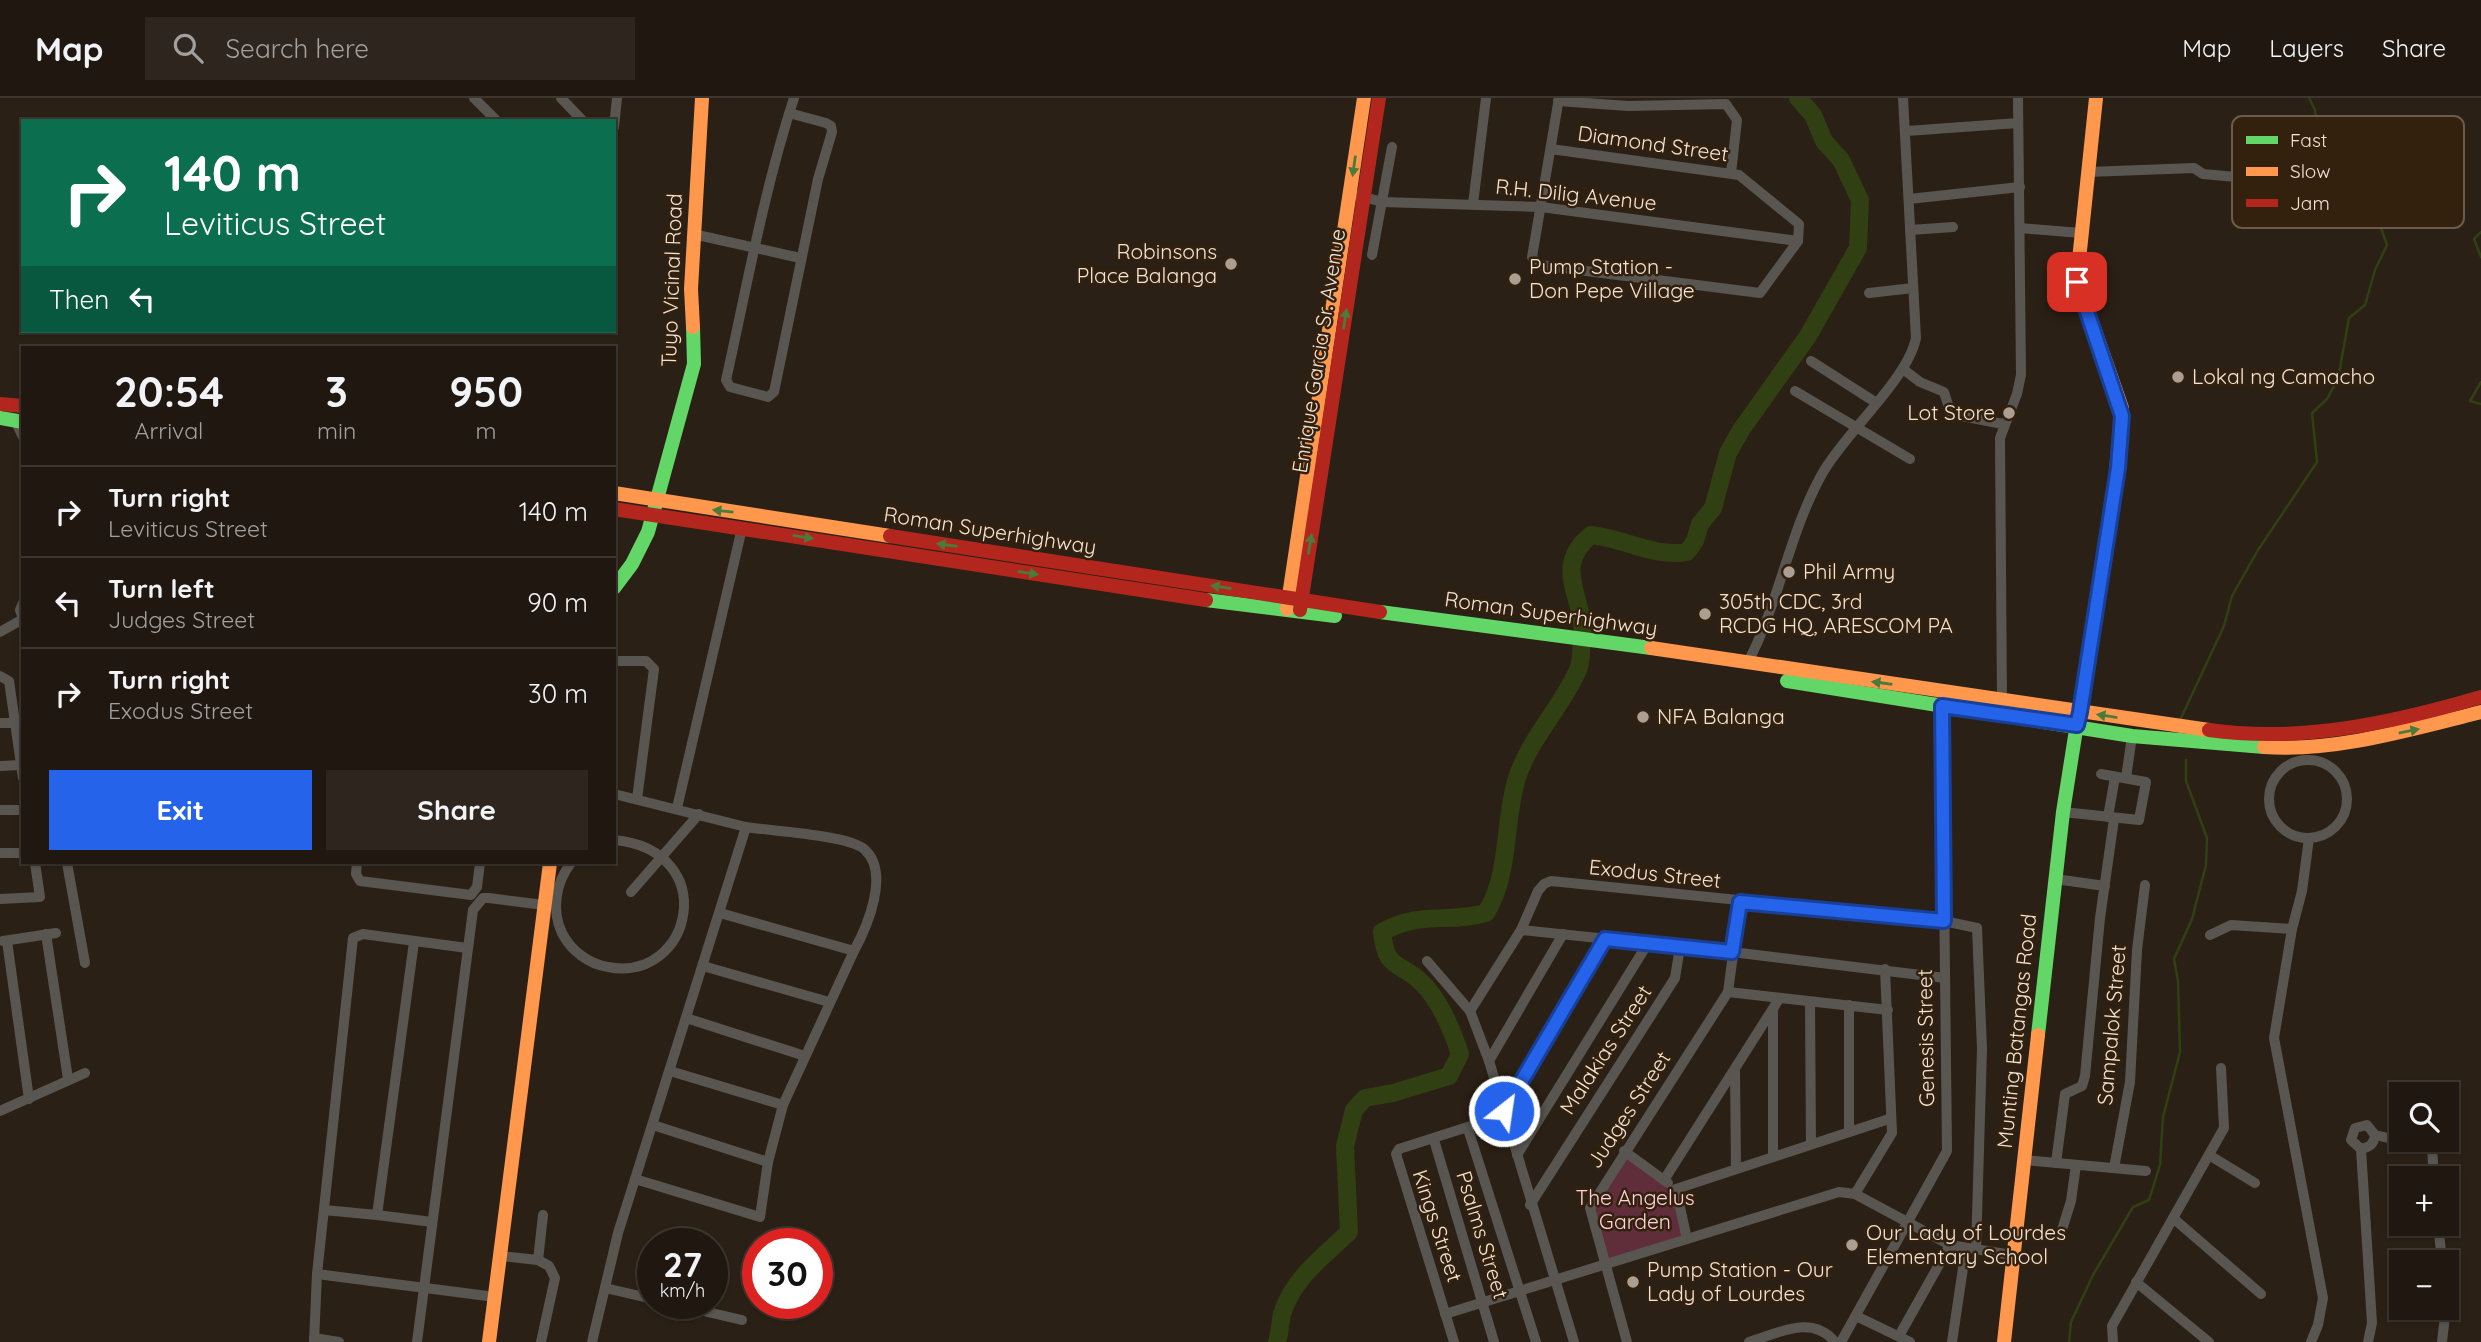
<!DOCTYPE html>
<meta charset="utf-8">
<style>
body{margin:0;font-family:Quicksand,sans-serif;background:#2d251e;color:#f1f3f6;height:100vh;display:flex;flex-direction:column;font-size:26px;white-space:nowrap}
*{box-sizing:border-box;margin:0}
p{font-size:23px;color:#a2a09f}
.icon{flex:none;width:38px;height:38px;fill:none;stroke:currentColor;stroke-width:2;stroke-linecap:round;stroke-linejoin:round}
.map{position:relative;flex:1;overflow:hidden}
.side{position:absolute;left:21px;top:248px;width:595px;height:518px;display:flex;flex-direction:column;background:#201810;border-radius:0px;box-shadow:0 2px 5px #0004,0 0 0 2px #3d3730}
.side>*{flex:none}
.banner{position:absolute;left:21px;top:21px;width:595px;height:214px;border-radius:0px;box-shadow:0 2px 5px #0004,0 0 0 2px #3d3730;background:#0b6e4f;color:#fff;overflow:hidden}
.controls{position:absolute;left:2389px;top:984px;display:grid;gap:14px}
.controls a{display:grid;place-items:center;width:70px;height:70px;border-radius:0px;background:#201810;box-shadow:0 2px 5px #0004,0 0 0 2px #3d3730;font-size:35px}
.speed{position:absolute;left:637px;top:1130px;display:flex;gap:14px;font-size:35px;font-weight:700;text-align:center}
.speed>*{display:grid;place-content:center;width:91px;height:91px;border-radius:50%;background:#201810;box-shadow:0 2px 5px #0004,0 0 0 2px #3d3730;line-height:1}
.speed small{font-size:18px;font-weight:400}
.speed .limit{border:10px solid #d22;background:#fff;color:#111}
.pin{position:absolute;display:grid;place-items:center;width:60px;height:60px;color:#fff;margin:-30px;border-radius:14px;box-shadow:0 4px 10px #0006}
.me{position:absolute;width:77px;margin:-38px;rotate:30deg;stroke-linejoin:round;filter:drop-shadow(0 0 5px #0008)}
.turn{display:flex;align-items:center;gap:24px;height:147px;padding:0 28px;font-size:32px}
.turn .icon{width:91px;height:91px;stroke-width:2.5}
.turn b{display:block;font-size:49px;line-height:60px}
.then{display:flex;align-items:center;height:66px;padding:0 28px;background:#0003;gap:14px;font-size:26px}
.eta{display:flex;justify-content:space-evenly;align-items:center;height:119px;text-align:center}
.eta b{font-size:42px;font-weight:800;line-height:49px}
.button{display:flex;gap:14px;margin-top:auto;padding:14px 28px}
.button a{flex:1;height:80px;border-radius:0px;background:#2563eb;color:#fff;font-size:28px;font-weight:800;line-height:80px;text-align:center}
.button a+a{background:#2d251e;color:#f1f3f6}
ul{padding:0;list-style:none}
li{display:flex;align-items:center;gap:21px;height:91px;padding:0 28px;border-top:2px solid #3d3730}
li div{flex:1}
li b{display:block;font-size:26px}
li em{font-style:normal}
header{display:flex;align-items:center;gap:42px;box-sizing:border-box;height:98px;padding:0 35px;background:#201810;border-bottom:2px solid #3d3730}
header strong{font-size:33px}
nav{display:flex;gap:38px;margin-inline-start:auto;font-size:24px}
.search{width:490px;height:63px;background:#2d251e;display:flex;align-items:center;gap:18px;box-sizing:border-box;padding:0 24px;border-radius:0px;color:#a2a09f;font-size:26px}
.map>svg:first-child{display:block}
.green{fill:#602d3b}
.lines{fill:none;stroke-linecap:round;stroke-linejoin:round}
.stream{stroke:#304012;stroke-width:2.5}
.river{stroke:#304012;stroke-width:18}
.street{stroke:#595651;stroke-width:10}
.fast{stroke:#63d668;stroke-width:14}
.slow{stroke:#ff974d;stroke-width:14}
.jam{stroke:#b3261e;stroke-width:14}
.oneway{fill:#4b7b3a}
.route-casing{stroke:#184099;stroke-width:18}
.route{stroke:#2563eb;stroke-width:12}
.poi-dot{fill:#ab9f94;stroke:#33200d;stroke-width:2.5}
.labels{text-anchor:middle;stroke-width:5;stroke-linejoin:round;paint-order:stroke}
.street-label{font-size:21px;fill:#f0e4d8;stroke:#33200d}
.poi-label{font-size:21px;fill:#f0e4d8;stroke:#33200d;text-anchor:start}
.park-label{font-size:21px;fill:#fed3dd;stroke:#33200d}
.key{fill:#33200d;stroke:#6c5b4a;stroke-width:2}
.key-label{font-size:19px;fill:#f0e4d8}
</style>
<header>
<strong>Map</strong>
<div class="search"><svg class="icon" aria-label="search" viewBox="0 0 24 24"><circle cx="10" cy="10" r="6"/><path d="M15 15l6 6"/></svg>Search here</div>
<nav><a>Map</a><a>Layers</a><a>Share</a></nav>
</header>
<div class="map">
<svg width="2481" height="1244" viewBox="0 0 2481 1244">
<rect width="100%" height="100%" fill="#2b2015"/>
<polygon class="green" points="1625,1055 1673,1091 1686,1136 1606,1163 1592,1110"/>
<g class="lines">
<g class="stream">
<polyline points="2481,134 2474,141 2481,159"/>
<polyline points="2481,284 2470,303 2481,306"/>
<polyline points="2181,620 2224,528 2232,498 2258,452 2317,364 2312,315 2327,301 2338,281 2349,220 2365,207 2375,172 2387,147 2375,113 2370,75 2317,30 2315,12 2309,0"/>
<polyline points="2069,1244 2071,1224 2093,1177 2133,1109 2149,1102 2160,1067 2163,1019 2180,954 2178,883 2174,861 2192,821 2206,767 2207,740 2186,683 2186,662"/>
</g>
<path class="river" d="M1277,1244C1280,1235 1280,1225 1282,1216C1293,1180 1323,1159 1349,1134L1345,1048L1354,1012L1365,1000L1393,995L1449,978L1460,956C1452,932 1439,900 1420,883C1398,863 1386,872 1382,834C1422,812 1447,826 1486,815C1511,774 1503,725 1517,680C1530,640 1561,610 1578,572C1582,563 1581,550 1582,540C1587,502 1550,470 1591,437C1623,440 1655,460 1687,454L1695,443L1700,426L1713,410L1728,355L1741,332L1808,238L1858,150L1860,102L1841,62L1824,43L1813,17L1798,0"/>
<g class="street">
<polyline points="474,0 497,23"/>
<polyline points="561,0 583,23"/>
<polyline points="1558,3 1628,8 1726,6 1737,22 1731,75"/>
<path d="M789,15L826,25L831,28L832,34L818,81L774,294L768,299L730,289L726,282C747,188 764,92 794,0"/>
<polyline points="614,29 617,0"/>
<polyline points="1907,33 2018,25"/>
<polyline points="1551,51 1739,77 1799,126 1798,143 1760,195 1539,167 1532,159 1559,0"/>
<polyline points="2088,74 2194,70 2203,76 2247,80 2266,75 2326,73"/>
<polyline points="1350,95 1382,104 1541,109 1798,143"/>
<polyline points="1909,101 2020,89"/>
<polyline points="1473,106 1486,0"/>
<polyline points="2020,130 2081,135"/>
<polyline points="1910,132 1953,129"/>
<polyline points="693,136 800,160"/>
<polyline points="1372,157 1392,49"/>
<polyline points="1869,195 1913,190"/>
<polyline points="1811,263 1875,304"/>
<polyline points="1903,271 1920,284 1944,294 1951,316 2003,326"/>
<polyline points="1795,293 1910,361"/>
<polyline points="15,322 23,339"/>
<polyline points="0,534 23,521 20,512 23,505"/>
<polyline points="614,563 646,563 654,571 637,701"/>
<path d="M1747,566C1779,506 1789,435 1822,376C1845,335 1908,281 1916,240L1903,0"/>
<polyline points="0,578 9,583 23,680"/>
<polyline points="2002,604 2000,340 2017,296 2021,277 2018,0"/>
<polyline points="0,625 15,625"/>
<circle cx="2308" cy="701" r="39"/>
<polyline points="0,668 21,667"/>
<polyline points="2126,680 2132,638"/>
<polyline points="677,710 742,430"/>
<polyline points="0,712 23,712"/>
<polyline points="2063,714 2139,722 2146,684 2101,676"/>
<polyline points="2108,719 2115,679"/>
<path d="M746,729C770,733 848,737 864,751C891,774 867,829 854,853"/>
<polyline points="2309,740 2302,793 2292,831 2274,940 2323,1200 2318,1227 2311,1244"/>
<polyline points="0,755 23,755"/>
<polyline points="67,765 85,865"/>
<polyline points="357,765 356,776 360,783 471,797 477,789 480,765"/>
<path d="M571,765C556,784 551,812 562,835C571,853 589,866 608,869C693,885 722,752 614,742"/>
<polyline points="2055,781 2105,788"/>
<polyline points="631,794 699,716"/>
<polyline points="0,801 40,799 35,765"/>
<polyline points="720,815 854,853 783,1007 768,1064"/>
<polyline points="1521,832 1732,854 1945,880"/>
<polyline points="46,836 68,981"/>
<polyline points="2210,837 2231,827 2292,831"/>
<polyline points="3,843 56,835"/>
<polyline points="7,843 29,1001"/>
<polyline points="1427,863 1470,913"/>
<polyline points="703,868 829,904"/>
<polyline points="1728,894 1888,912"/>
<polyline points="1810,904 1811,1046"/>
<polyline points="1849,907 1849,1034"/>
<polyline points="686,920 805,958"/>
<polyline points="1489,963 1563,836"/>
<polyline points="670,973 783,1007"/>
<polyline points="1735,973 1736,1071"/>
<polyline points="0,1013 85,975"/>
<polyline points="1504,1013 1605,841"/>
<polyline points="1889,1021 1676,1091 1687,1141 1839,1094 1855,1096 1950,1147 2012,1157"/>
<polyline points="1468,1031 1536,1244"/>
<polyline points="2375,1037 2432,1050 2434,1080"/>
<polyline points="1434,1042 1494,1244"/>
<path d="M2361,1051C2370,1049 2374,1046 2375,1037L2367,1027L2355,1030L2351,1042L2361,1051L2372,1225L2368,1244"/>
<polyline points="1624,1053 1668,1085"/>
<polyline points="1517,1057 1648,845"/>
<polyline points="2209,1057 2255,1085"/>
<polyline points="1773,1059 1773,914"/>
<polyline points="2023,1062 2146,1073"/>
<polyline points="2056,1065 2065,996 2082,988 2085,978 2100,820 2114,721"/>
<polyline points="2114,1070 2130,984 2137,852 2145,787"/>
<polyline points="635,1081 760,1119 768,1064 653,1027"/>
<polyline points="1664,1082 1779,901"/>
<polyline points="1855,1096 1892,1035 1885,871"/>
<polyline points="1530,1107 1675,880 1680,849"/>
<polyline points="324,1112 377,1117 414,844"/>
<polyline points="377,1117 432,1124"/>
<polyline points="2173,1120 2261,1196"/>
<polyline points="2438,1125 2442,1164"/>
<polyline points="2061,1135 2071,1103 2076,1067"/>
<polyline points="501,1158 538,1162"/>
<polyline points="317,1176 495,1199"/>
<polyline points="2136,1184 2209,1244"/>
<polyline points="605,1190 653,1201"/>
<polyline points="673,1206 742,1222"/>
<polyline points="1445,1216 1687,1141"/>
<polyline points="1856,1218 1910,1244"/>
<polyline points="1899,1238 1950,1147"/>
<polyline points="314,1240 339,1244"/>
<polyline points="314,1244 317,1176 353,840 363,836 467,850"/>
<polyline points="417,1244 473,812 483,800 489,800 544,807"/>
<polyline points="541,1244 555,1180 549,1168 538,1162 543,1117"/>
<polyline points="592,1244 618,1135 746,729 614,696"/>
<polyline points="1454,1244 1396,1056 1399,1051 1505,1017"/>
<polyline points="1574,1244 1489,963 1470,913 1521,832 1538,793 1544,786 1551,783 1944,823 1977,830 1982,951 1976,1151"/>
<polyline points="1627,1244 1590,1110 1728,894 1740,804"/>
<path d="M1749,1244C1779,1235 1812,1216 1835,1244"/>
<polyline points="1841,1244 1947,1053 1942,608"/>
<polyline points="1952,1244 1966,1150"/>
<polyline points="2113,1244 2112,1228 2224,1030 2221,970"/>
<polyline points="2442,1244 2446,1209"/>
</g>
<g class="fast">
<polyline points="0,320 23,324"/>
<polyline points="614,490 632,466 648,434 694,266 693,229"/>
<polyline points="1206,502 1335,518"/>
<polyline points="1380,514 1651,550"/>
<polyline points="1787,583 2132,638 2264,649"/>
<polyline points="2038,937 2063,714 2115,385"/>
</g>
<g class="slow">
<polyline points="2096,0 2077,181 2122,310 2115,385"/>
<polyline points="693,229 691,191 702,0"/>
<polyline points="614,395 890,438"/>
<polyline points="1287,511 1364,0"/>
<polyline points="1651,550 2209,632"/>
<path d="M2264,649C2336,654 2412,631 2481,614"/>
<polyline points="489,1244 550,765"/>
<polyline points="2004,1244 2038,937"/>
</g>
<g class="jam">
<polyline points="0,306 23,308"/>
<polyline points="614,411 1206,502"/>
<polyline points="890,438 1380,514"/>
<polyline points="1300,512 1379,0"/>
<path d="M2209,632C2300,645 2393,625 2481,599"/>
</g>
</g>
<defs><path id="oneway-solid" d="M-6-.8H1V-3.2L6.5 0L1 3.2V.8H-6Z" transform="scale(1.75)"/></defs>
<g class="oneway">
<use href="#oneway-solid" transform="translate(1354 68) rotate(98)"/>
<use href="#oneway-solid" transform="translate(1345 221) rotate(-81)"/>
<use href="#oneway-solid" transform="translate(723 413) rotate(-174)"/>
<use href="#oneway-solid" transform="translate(803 439) rotate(9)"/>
<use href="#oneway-solid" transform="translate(1310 446) rotate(-81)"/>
<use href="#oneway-solid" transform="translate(947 447) rotate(-172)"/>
<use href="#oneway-solid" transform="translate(1028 475) rotate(9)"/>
<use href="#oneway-solid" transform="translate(1221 489) rotate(-171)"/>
<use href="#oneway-solid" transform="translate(1882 585) rotate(-172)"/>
<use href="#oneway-solid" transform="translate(2107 618) rotate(-171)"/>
<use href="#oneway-solid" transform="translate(2409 633) rotate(-11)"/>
</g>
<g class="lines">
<defs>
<polyline id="route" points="1504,1013 1605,841 1732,854 1740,804 1944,823 1942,608 2077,627 2080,614 2118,370 2122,318 2077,184"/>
</defs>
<use href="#route" class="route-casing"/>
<use href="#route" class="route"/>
</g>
<g class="poi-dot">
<circle cx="1231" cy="166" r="7"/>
<circle cx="1515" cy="181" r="7"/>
<circle cx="2178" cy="279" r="7"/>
<circle cx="2009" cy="315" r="7"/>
<circle cx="1789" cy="474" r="7"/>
<circle cx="1705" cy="516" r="7"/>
<circle cx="1643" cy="619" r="7"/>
<circle cx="1852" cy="1147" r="7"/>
<circle cx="1633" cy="1184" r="7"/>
</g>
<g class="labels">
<g class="street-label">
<text transform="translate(1653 46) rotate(8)" y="7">Diamond Street</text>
<text transform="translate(1576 97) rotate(6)" y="7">R.H. Dilig Avenue</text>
<text transform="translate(672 182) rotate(-88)" y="7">Tuyo Vicinal Road</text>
<text transform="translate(1319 253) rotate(-81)" y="7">Enrique Garcia Sr. Avenue</text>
<text transform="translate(990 433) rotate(9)" y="7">Roman Superhighway</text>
<text transform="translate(1551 516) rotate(8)" y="7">Roman Superhighway</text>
<text transform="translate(1655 776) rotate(6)" y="7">Exodus Street</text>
<text transform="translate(2112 927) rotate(-85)" y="7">Sampalok Street</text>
<text transform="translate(2017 933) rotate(-84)" y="7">Munting Batangas Road</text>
<text transform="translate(1926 940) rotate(-91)" y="7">Genesis Street</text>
<text transform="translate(1606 952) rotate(-57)" y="7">Malakias Street</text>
<text transform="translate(1629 1012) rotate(-57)" y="7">Judges Street</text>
<text transform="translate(1437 1128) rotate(72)" y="7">Kings Street</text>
<text transform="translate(1482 1137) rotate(73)" y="7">Psalms Street</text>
</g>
<g class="poi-label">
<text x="1217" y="161" text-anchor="end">Robinsons<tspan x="1217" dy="24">Place Balanga</tspan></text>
<text x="1529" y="176">Pump Station -<tspan x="1529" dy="24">Don Pepe Village</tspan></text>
<text x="2192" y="286">Lokal ng Camacho</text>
<text x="1995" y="322" text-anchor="end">Lot Store</text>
<text x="1803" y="481">Phil Army</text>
<text x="1719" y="511">305th CDC, 3rd<tspan x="1719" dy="24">RCDG HQ, ARESCOM PA</tspan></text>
<text x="1657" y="626">NFA Balanga</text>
<text x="1866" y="1142">Our Lady of Lourdes<tspan x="1866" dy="24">Elementary School</tspan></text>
<text x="1647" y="1179">Pump Station - Our<tspan x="1647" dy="24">Lady of Lourdes</tspan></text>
</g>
<g class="park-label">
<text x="1635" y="1107">The Angelus<tspan x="1635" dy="24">Garden</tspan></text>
</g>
</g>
<rect x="2232" y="18" width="232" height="112" rx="10" class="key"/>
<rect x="2246" y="38" width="32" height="8" fill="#63d668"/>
<rect x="2246" y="69" width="32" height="9" fill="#ff974d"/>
<rect x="2246" y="101" width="32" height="8" fill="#b3261e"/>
<g class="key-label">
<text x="2290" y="49">Fast</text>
<text x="2290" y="80">Slow</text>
<text x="2290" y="112">Jam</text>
</g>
</svg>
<div class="controls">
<a><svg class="icon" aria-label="search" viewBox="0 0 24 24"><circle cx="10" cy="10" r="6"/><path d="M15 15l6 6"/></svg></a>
<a>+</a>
<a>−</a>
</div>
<div class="speed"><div>27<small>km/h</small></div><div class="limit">30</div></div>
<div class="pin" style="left:2077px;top:184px;background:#d93025"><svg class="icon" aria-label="arrive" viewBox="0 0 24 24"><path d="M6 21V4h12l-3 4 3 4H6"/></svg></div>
<svg class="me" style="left:1504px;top:1013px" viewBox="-20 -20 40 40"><circle r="17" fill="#2563eb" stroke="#fff" stroke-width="3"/><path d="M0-11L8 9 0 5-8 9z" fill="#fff"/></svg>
<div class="banner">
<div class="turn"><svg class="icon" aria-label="right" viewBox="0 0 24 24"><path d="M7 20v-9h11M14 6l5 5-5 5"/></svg><div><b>140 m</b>Leviticus Street</div></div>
<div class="then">Then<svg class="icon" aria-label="left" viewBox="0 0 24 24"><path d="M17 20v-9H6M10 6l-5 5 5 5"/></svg></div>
</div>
<section class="side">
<div class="eta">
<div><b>20:54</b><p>Arrival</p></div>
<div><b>3</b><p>min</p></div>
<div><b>950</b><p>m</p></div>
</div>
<ul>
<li><svg class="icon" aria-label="right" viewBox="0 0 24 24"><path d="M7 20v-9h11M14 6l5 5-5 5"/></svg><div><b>Turn right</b><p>Leviticus Street</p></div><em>140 m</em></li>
<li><svg class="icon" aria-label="left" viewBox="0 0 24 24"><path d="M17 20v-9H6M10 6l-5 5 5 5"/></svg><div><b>Turn left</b><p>Judges Street</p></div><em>90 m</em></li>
<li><svg class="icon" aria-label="right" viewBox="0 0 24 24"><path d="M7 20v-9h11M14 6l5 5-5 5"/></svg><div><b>Turn right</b><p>Exodus Street</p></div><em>30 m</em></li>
</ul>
<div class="button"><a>Exit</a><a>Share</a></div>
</section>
</div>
